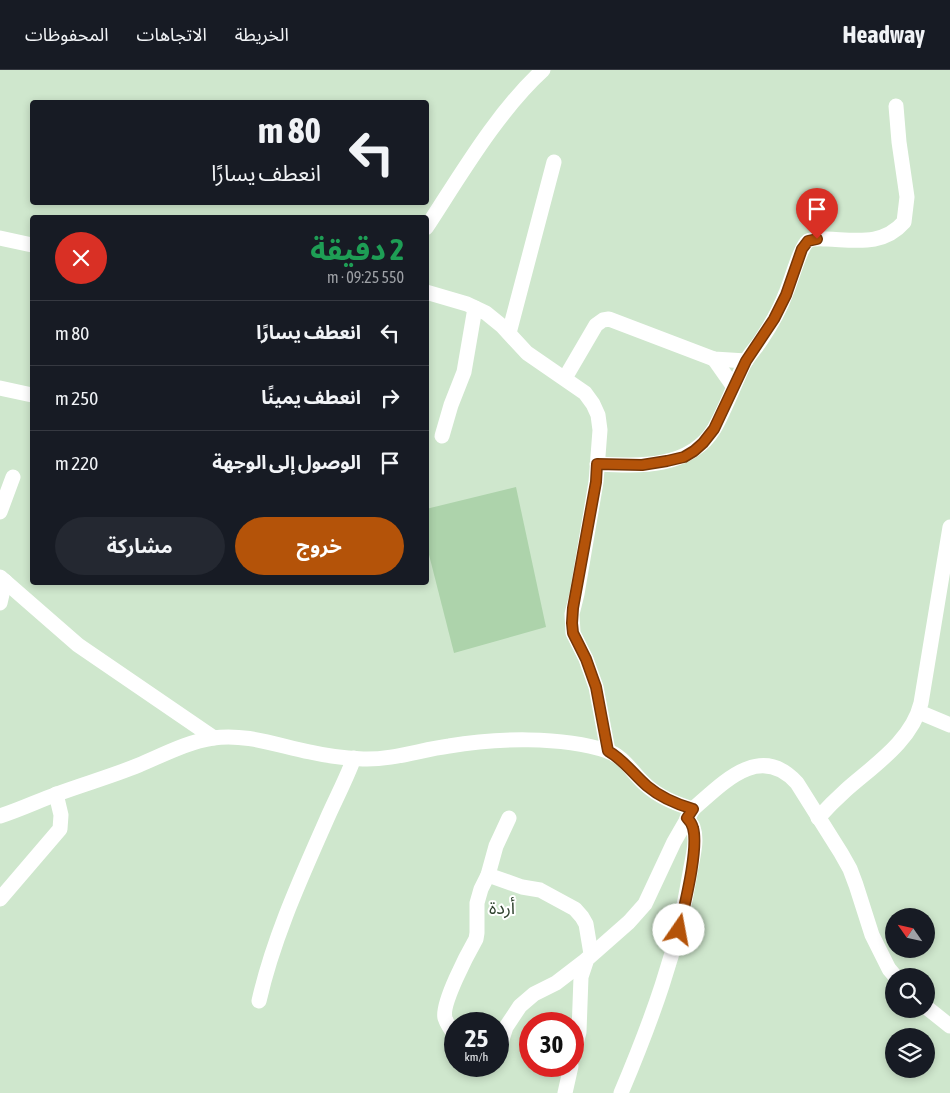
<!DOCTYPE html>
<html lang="ar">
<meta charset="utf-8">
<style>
body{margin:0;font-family:"Asap Condensed","Noto Sans Arabic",sans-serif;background:#242831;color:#f1f3f6;direction:rtl;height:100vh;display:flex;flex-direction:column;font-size:19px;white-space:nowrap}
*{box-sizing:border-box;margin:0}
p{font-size:16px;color:#9ea1a6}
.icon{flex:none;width:28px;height:28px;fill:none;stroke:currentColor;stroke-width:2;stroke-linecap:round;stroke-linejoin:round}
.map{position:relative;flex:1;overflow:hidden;direction:ltr}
.sheet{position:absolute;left:30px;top:145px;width:399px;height:370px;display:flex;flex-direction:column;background:#171b24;border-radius:5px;box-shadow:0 2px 8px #0003;direction:rtl}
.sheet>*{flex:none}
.guide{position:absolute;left:30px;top:30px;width:399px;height:105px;border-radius:5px;box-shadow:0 2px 8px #0003;direction:rtl;background:#171b24;color:#f1f3f6;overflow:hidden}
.needle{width:32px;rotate:304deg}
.buttons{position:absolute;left:885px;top:838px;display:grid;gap:10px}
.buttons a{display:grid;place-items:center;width:50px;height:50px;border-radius:50%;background:#171b24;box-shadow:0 2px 8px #0003;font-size:25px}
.speed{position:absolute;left:444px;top:942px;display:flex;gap:10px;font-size:25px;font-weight:700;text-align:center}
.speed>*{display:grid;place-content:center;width:65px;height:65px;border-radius:50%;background:#171b24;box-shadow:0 2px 8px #0003;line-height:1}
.speed small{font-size:12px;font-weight:400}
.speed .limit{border:8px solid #d22;background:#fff;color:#111}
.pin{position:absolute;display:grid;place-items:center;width:42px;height:42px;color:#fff;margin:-51px -21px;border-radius:50% 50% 50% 0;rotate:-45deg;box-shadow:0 0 5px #0007}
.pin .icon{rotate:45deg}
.me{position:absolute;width:55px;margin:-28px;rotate:12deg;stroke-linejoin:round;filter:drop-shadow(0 0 4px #0008)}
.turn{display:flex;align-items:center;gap:18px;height:105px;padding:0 25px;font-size:22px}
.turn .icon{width:65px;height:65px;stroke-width:2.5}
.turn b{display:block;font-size:35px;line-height:42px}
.round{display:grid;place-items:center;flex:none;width:52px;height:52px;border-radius:26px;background:#242831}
.headline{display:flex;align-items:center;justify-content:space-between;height:85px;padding:0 25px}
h1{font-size:30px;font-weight:700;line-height:38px;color:#1e9e55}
.cta{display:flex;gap:10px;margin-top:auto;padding:10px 25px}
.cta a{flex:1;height:58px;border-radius:30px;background:#b45309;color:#fff;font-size:20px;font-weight:700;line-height:58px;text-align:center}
.cta a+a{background:#242831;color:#f1f3f6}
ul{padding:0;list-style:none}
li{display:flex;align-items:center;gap:15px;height:65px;padding:0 25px;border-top:1px solid #363941}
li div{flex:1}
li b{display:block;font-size:19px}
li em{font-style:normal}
header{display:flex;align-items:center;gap:30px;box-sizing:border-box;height:70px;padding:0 25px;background:#171b24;border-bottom:1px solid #363941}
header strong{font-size:24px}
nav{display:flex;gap:28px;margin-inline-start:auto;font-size:18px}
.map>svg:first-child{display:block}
.pitch{fill:#add3ab}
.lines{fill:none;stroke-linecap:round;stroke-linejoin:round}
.minor{stroke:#fff;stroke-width:15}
.route-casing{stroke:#753606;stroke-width:12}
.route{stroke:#b45309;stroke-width:9}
.labels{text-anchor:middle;stroke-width:4;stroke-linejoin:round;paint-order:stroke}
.quarter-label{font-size:18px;fill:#2e412d;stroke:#fff}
</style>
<header>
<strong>Headway</strong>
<nav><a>الخريطة</a><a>الاتجاهات</a><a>المحفوظات</a></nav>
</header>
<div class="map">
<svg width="950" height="1023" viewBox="0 0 950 1023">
<rect width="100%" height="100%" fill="#cfe7cd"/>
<polygon class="pitch" points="516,417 546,557 454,583 426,473 426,439"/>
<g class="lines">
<g class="minor">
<path d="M426,158C460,106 497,42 543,0"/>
<polyline points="0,168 32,175"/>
<polyline points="426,222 467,234 486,243 502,256 527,283 585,323 593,334 598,345 600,360 596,412 577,524 572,544 573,563 586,589 596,617 608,681"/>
<polyline points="509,263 554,92"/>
<polyline points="714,289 733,316"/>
<polyline points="565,308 596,255 603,250 609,249 714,289 746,291"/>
<polyline points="0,318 32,325"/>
<polyline points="442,366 451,335 464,302 475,238"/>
<path d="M597,394C638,396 690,399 714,359C725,340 734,315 744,294C749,285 756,278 761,270C771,255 780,239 786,223C791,212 800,177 808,171C813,168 821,169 827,169C856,170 883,176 904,152L907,127L899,72L896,36"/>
<polyline points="0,442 13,407"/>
<polyline points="0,507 78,575 214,668"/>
<polyline points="0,533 5,511"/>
<polyline points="919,642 950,655"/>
<path d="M0,746C19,740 38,731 57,724C84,714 112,706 139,695C163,685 187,672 213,668C246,663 279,676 310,682C327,686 346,688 363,689C392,690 420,680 449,676C495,668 562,666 607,681C624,686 633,704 646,715C659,727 676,734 693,739C723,713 760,672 797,713L841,783L850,799L856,815L872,865L889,899L895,906"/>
<path d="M818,748C827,738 836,729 846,720C873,696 912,671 921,633L950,457"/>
<polyline points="488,805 522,817 540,820 575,839 582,847 586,854 591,884"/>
<polyline points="0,829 60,759 61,745 56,724"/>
<path d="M259,931C273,869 300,810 326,751C335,730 346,710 354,688"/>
<polyline points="926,937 950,956"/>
<path d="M455,965C451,960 447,954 445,948C441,934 468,883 476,869L477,863V833L481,819L488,805L496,776L509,748"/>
<polyline points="498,982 506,957 520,936 534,924 556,913 586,890"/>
<polyline points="572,989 579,962 581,907 587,889 629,852 645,834 674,772 693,739"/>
<polyline points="565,1023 571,996"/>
<path d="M621,1023C651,952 678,879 690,803C692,789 698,771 693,757C692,754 689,751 687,748"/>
</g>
</g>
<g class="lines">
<defs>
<path id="route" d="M679,860C684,837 699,779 693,758C692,754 690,751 687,748L693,739C676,734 660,727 647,716C633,704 624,690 608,681L596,617L586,589L573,563L572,553L573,538L596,412L597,394L642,395L667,391L684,387L694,381L703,373L714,359L746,291L774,249L786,225L802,179L808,171L817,169"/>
</defs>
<use href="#route" class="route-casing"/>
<use href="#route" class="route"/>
</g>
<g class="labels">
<g class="quarter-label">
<text x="502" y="844">أردة</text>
</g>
</g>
</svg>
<div class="buttons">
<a><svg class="needle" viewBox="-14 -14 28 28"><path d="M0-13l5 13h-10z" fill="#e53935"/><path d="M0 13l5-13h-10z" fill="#9ea1a6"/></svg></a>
<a><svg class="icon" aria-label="search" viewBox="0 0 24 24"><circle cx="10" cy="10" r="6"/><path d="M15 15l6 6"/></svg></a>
<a><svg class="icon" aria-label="layers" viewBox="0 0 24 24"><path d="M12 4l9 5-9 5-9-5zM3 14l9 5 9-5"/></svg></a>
</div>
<div class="speed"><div>25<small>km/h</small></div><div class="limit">30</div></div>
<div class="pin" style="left:817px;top:169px;background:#d93025"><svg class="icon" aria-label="arrive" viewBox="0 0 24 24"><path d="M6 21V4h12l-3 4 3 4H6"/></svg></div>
<svg class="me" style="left:679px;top:860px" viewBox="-20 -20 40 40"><circle r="19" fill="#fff"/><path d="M0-13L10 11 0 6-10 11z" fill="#b45309"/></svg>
<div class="guide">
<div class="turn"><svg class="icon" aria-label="left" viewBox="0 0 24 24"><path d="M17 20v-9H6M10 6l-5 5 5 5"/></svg><div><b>80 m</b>انعطف يسارًا</div></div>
</div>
<section class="sheet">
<div class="headline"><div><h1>2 دقيقة</h1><p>550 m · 09:25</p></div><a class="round" style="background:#d93025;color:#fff"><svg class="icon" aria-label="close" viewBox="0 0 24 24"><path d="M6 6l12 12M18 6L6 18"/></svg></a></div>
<ul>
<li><svg class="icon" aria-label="left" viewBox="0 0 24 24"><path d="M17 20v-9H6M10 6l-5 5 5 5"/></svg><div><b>انعطف يسارًا</b></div><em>80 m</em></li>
<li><svg class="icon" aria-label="right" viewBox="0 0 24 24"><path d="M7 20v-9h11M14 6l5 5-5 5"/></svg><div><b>انعطف يمينًا</b></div><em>250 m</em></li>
<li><svg class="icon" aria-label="arrive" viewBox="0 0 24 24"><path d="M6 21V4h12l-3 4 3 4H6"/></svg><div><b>الوصول إلى الوجهة</b></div><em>220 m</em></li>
</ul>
<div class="cta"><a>خروج</a><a>مشاركة</a></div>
</section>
</div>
